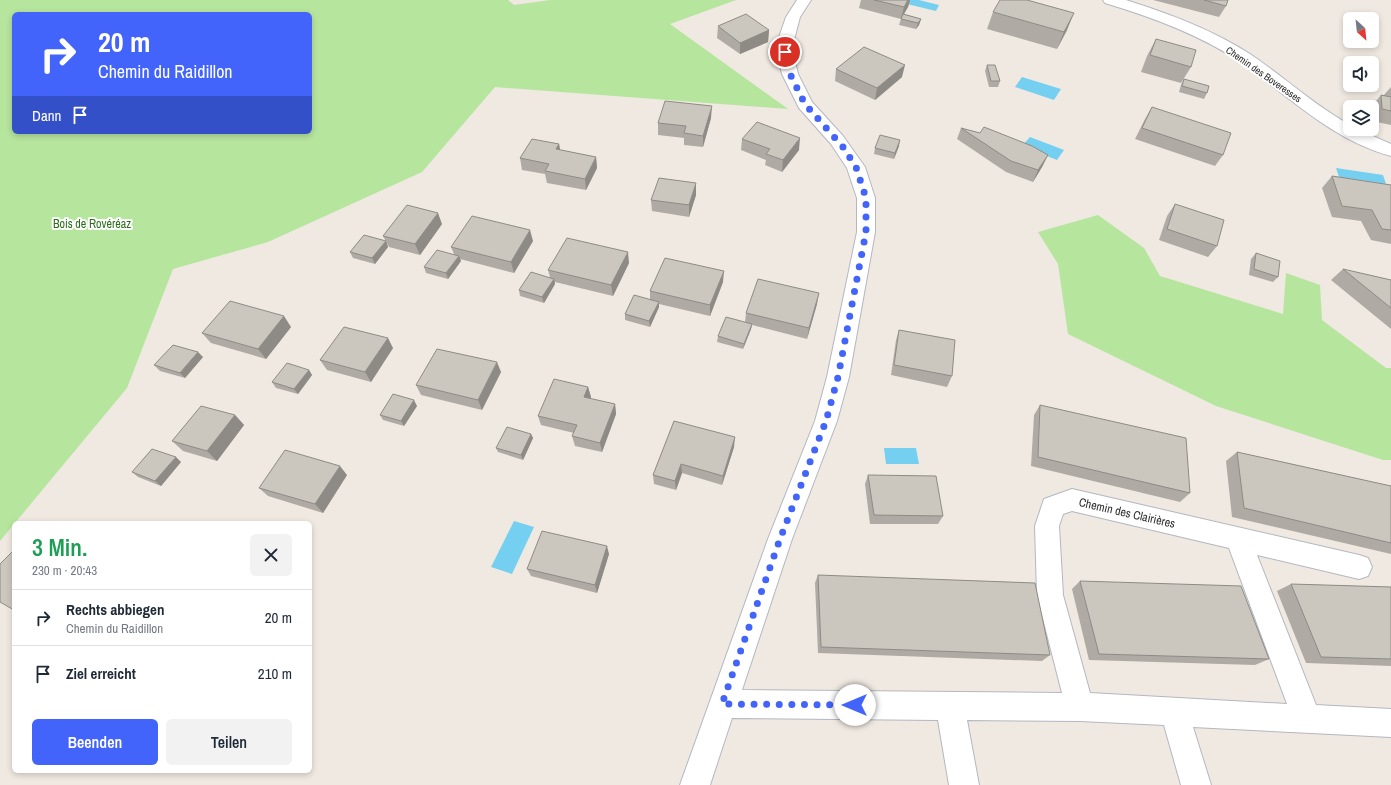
<!DOCTYPE html>
<html lang="de">
<meta charset="utf-8">
<style>
body{margin:0;font-family:"Archivo Narrow",sans-serif;background:#f2f2f3;color:#1f2937;height:100vh;display:flex;flex-direction:column;font-size:15px;white-space:nowrap}
*{box-sizing:border-box;margin:0}
p{font-size:13px;color:#747a83}
.icon{flex:none;width:22px;height:22px;fill:none;stroke:currentColor;stroke-width:2;stroke-linecap:round;stroke-linejoin:round}
.map{position:relative;flex:1;overflow:hidden}
.drawer{position:absolute;left:12px;top:521px;width:300px;height:252px;display:flex;flex-direction:column;background:#fff;border-radius:6px;box-shadow:0 2px 6px #0003}
.drawer>*{flex:none}
.banner{position:absolute;left:12px;top:12px;width:300px;height:122px;border-radius:6px;box-shadow:0 2px 6px #0003;background:#4264fb;color:#fff;overflow:hidden}
.needle{width:26px;rotate:153deg}
.buttons{position:absolute;left:1343px;top:12px;display:grid;gap:8px}
.buttons a{display:grid;place-items:center;width:36px;height:36px;border-radius:6px;background:#fff;box-shadow:0 2px 6px #0003;font-size:20px}
.pin{position:absolute;display:grid;place-items:center;width:34px;height:34px;color:#fff;margin:-17px;border:2px solid #fff;border-radius:50%;box-shadow:0 1px 4px #0007}
.me{position:absolute;width:44px;margin:-22px;rotate:270deg;stroke-linejoin:round;filter:drop-shadow(0 0 3px #0008)}
.turn{display:flex;align-items:center;gap:14px;height:84px;padding:0 20px;font-size:18px}
.turn .icon{width:52px;height:52px;stroke-width:2.5}
.turn b{display:block;font-size:28px;line-height:34px}
.then{display:flex;align-items:center;height:38px;padding:0 20px;background:#0003;gap:8px;font-size:15px}
.round{display:grid;place-items:center;flex:none;width:42px;height:42px;border-radius:6px;background:#f2f2f3}
.headline{display:flex;align-items:center;justify-content:space-between;height:68px;padding:0 20px}
h1{font-size:24px;font-weight:600;line-height:30px;color:#1e9e55}
.primary-button{display:flex;gap:8px;margin-top:auto;padding:8px 20px}
.primary-button a{flex:1;height:46px;border-radius:6px;background:#4264fb;color:#fff;font-size:16px;font-weight:600;line-height:46px;text-align:center}
.primary-button a+a{background:#f2f2f3;color:#1f2937}
ul{padding:0;list-style:none}
li{display:flex;align-items:center;gap:12px;height:56px;padding:0 20px;border-top:1px solid #e0e1e3}
li div{flex:1}
li b{display:block;font-size:15px}
li em{font-style:normal}
.map>svg:first-child{display:block}
.green{fill:#b6e59e;fill-rule:evenodd}
.water{fill:#75cff0}
.lines{fill:none;stroke-linecap:round;stroke-linejoin:round}
.street-casing{stroke:#b4b7c1;stroke-width:2}
.street{fill:#fff;fill-rule:evenodd}
.wall{fill:#afaba4}
.shaded-wall{fill:#8e8b86}
.building{fill:#cbc7bf;stroke:#8e8b86}
.route{stroke:#4264fb;stroke-width:7;stroke-dasharray:0 12.6}
.labels{text-anchor:middle;stroke-width:4;stroke-linejoin:round;paint-order:stroke}
.far-street-label{font-size:10px;fill:#2e2e2e;stroke:#fff}
.park-label{font-size:12px;fill:#2c6e1b;stroke:#fff}
.street-label{font-size:12px;fill:#2e2e2e;stroke:#fff}
</style>
<div class="map">
<svg width="1391" height="785" viewBox="0 0 1391 785">
<rect width="100%" height="100%" fill="#efe9e1"/>
<g class="green">
<path d="M0,0H508L514,5L550,0H736L670,24L788,109L495,87L422,172L268,242L173,269L127,388L0,541ZM14,14H310V132H14Z"/>
<polygon points="1098,215 1144,248 1160,276 1283,314 1286,273 1320,285 1322,320 1386,368 1391,368 1391,460 1383,460 1216,406 1068,334 1058,264 1038,232"/>
</g>
<g class="water">
<polygon points="909,0 919,0 939,5 936,11 907,4"/>
<polygon points="1022,77 1061,89 1054,100 1015,87"/>
<polygon points="1030,137 1064,150 1057,160 1022,146"/>
<polygon points="1336,168 1383,175 1386,184 1339,177"/>
<polygon points="884,448 916,448 919,464 886,464"/>
<polygon points="514,521 534,527 512,574 491,567"/>
</g>
<g class="lines">
<defs>
<g id="street">
<path d="M797,0H811L800,17L794,40L793,52L798,74L812,102L843,136L865,167L875,198V232L849,377L837,421L792,539L742,690L1062,693L1037,595L1035,526L1044,499L1072,489L1359,555L1368,558L1372,567L1368,576L1359,579L1257,555L1316,705L1391,709V737L1193,727L1211,785H1181L1164,725L1080,721L967,720L979,785H949L938,720L732,718L710,785H680L768,539L815,421L827,377L857,232V198L847,168L831,144L799,108L782,74L777,52L778,40L786,17ZM1072,511L1229,548L1287,704L1090,693L1063,595L1059,526L1063,514Z"/>
<path d="M1103,0H1126L1132,2C1173,15 1214,31 1250,54C1284,77 1314,105 1350,125V129H1357L1391,144V156C1331,140 1288,95 1239,61C1198,34 1152,17 1105,3Z"/>
</g>
</defs>
<use href="#street" class="street-casing"/>
<use href="#street" class="street"/>
</g>
<g class="wall">
<polygon points="861,0 910,0 908,7 904,14 921,19 919,25 916,29 899,25 901,19 859,8"/>
<polygon points="1153,0 1228,0 1226,6 1219,17"/>
<polygon points="993,12 1067,30 1057,49 987,29"/>
<polygon points="718,26 769,30 768,42 740,54 717,38"/>
<polygon points="1156,39 1191,67 1181,83 1141,72 1147,56"/>
<polygon points="987,65 1000,81 998,87 989,87 985,71"/>
<polygon points="836,69 902,77 875,100 835,81"/>
<polygon points="1184,79 1207,93 1204,99 1179,92 1181,85"/>
<polygon points="1391,87 1391,125 1372,121 1372,107 1371,107 1381,95 1383,96"/>
<polygon points="1152,107 1223,155 1215,166 1135,139 1145,119"/>
<polygon points="711,118 703,147 684,145 684,138 658,135 658,123"/>
<polygon points="961,128 1048,155 1042,167 1033,182 1006,172 957,139"/>
<polygon points="742,139 799,150 782,172 765,165 766,160 741,150"/>
<polygon points="559,144 560,150 596,157 597,168 586,190 547,183 545,174 522,170 520,158"/>
<polygon points="899,146 894,159 874,154 875,148"/>
<polygon points="1332,176 1391,185 1391,244 1371,240 1361,221 1332,217 1322,188"/>
<polygon points="696,195 689,217 652,211 651,200"/>
<polygon points="1175,204 1217,246 1208,257 1159,240 1167,216"/>
<polygon points="442,224 420,255 389,247 383,236"/>
<polygon points="386,241 388,247 375,264 353,258 350,252"/>
<polygon points="533,241 514,273 460,259 461,261 448,279 426,273 424,267 454,254 451,247"/>
<polygon points="1256,253 1278,277 1273,282 1249,275 1251,259"/>
<polygon points="629,263 613,296 555,282 555,284 544,303 520,296 519,290 550,277 548,270"/>
<polygon points="1343,269 1391,280 1391,329 1331,280"/>
<polygon points="723,282 710,316 659,304 659,307 650,327 625,320 625,314 650,299 650,291"/>
<polygon points="817,304 807,339 752,325 751,329 743,349 717,342 718,336 745,322 746,313"/>
<polygon points="291,327 266,359 211,343 202,333"/>
<polygon points="899,330 952,376 947,387 891,375 896,340"/>
<polygon points="393,348 371,382 327,370 320,360"/>
<polygon points="203,357 185,378 160,371 154,365"/>
<polygon points="309,370 312,375 298,394 276,388 272,382"/>
<polygon points="501,372 482,410 421,395 416,385"/>
<polygon points="588,387 591,397 590,399 615,404 616,414 602,452 575,446 572,436 574,433 541,425 538,416"/>
<polygon points="1040,405 1190,493 1180,502 1031,466 1034,415"/>
<polygon points="417,406 404,426 383,420 380,415"/>
<polygon points="235,415 244,425 217,461 183,451 172,441"/>
<polygon points="674,421 734,447 722,485 682,473 676,490 654,484 653,475"/>
<polygon points="531,434 533,438 523,460 498,452 496,448"/>
<polygon points="1237,452 1391,486 1391,554 1232,517 1226,461"/>
<polygon points="181,462 161,486 138,477 132,472"/>
<polygon points="347,475 323,513 268,496 259,488"/>
<polygon points="868,475 943,516 938,524 870,524 865,484"/>
<polygon points="609,554 597,593 531,576 527,569"/>
<polygon points="818,575 1050,655 1042,661 818,653 815,583"/>
<polygon points="1080,581 1269,659 1255,665 1089,660 1072,589"/>
<polygon points="1291,584 1391,587 1391,666 1306,663 1277,591"/>
</g>
<g class="shaded-wall">
<polygon points="908,0 910,0 908,7 901,19 904,7"/>
<polygon points="1074,13 1067,30 1057,49 1064,32"/>
<polygon points="921,19 919,25 916,29 918,23"/>
<polygon points="769,30 768,42 740,54 740,43"/>
<polygon points="905,65 902,77 875,100 877,88"/>
<polygon points="712,106 711,118 703,147 703,136"/>
<polygon points="800,138 799,150 782,172 783,160"/>
<polygon points="900,140 899,146 894,159 895,153"/>
<polygon points="559,144 561,155 556,149"/>
<polygon points="1048,155 1042,167 1033,182 1038,170"/>
<polygon points="596,157 597,168 586,190 585,179"/>
<polygon points="696,183 696,195 689,217 689,205"/>
<polygon points="438,213 442,224 420,255 415,244"/>
<polygon points="530,230 533,241 514,273 511,262"/>
<polygon points="386,241 388,247 375,264 372,258"/>
<polygon points="628,252 629,263 613,296 611,285"/>
<polygon points="459,256 461,261 448,279 446,273"/>
<polygon points="724,271 723,282 710,316 710,305"/>
<polygon points="554,279 555,284 544,303 542,297"/>
<polygon points="819,293 817,304 807,339 809,328"/>
<polygon points="659,302 659,307 650,327 649,321"/>
<polygon points="284,316 291,327 266,359 258,349"/>
<polygon points="752,324 751,329 743,349 744,344"/>
<polygon points="388,338 393,348 371,382 365,372"/>
<polygon points="198,352 203,357 185,378 180,373"/>
<polygon points="497,362 501,372 482,410 478,400"/>
<polygon points="309,370 312,375 298,394 294,389"/>
<polygon points="588,387 591,397 586,407 584,397"/>
<polygon points="414,400 417,406 404,426 401,421"/>
<polygon points="615,404 616,414 602,452 600,443"/>
<polygon points="235,415 244,425 217,461 207,451"/>
<polygon points="531,434 533,438 523,460 521,455"/>
<polygon points="735,437 734,447 722,485 723,476"/>
<polygon points="176,457 181,462 161,486 155,481"/>
<polygon points="681,464 682,473 676,490 675,481"/>
<polygon points="340,466 347,475 323,513 315,504"/>
<polygon points="607,546 609,554 597,593 595,585"/>
</g>
<g class="building">
<polygon points="874,0 908,0 904,7"/>
<polygon points="1000,0 1027,0 1074,13 1064,32 993,12"/>
<polygon points="1204,0 1228,0 1226,6"/>
<polygon points="746,14 769,30 740,43 718,26"/>
<polygon points="903,14 921,19 918,23 901,19"/>
<polygon points="1156,39 1196,50 1191,67 1150,55"/>
<polygon points="864,47 905,65 877,88 836,69"/>
<polygon points="987,65 995,65 1000,81 991,81"/>
<polygon points="1184,79 1209,86 1207,93 1182,86"/>
<polygon points="1381,95 1391,97 1391,111 1382,109"/>
<polygon points="665,101 712,106 703,136 684,133 686,126 658,123"/>
<polygon points="1152,107 1231,133 1223,155 1142,128"/>
<polygon points="757,122 800,138 783,160 766,154 770,149 742,139"/>
<polygon points="984,127 1032,146 1048,155 1038,170 1011,161 961,128 980,133"/>
<polygon points="880,135 900,140 895,153 875,148"/>
<polygon points="532,139 559,144 556,149 596,157 585,179 545,171 549,164 520,158"/>
<polygon points="1332,176 1391,185 1391,230 1382,229 1372,210 1342,206"/>
<polygon points="659,178 696,183 689,205 651,200"/>
<polygon points="1175,204 1224,220 1217,246 1167,229"/>
<polygon points="407,205 438,213 415,244 383,236"/>
<polygon points="472,216 530,230 511,262 451,247"/>
<polygon points="364,235 386,241 372,258 350,252"/>
<polygon points="567,238 628,252 611,285 548,270"/>
<polygon points="437,250 459,256 446,273 424,267"/>
<polygon points="1256,253 1280,261 1278,277 1254,269"/>
<polygon points="665,258 724,271 710,305 650,291"/>
<polygon points="1343,269 1391,280 1391,308"/>
<polygon points="531,272 554,279 542,297 519,290"/>
<polygon points="758,279 819,293 809,328 746,313"/>
<polygon points="634,295 659,302 649,321 625,314"/>
<polygon points="230,301 284,316 258,349 202,333"/>
<polygon points="726,317 752,324 744,344 718,336"/>
<polygon points="344,327 388,338 365,372 320,360"/>
<polygon points="899,330 955,340 952,376 894,365"/>
<polygon points="173,345 198,352 180,373 154,365"/>
<polygon points="437,349 497,362 478,400 416,385"/>
<polygon points="287,363 309,370 294,389 272,382"/>
<polygon points="554,379 588,387 584,397 615,404 600,443 572,436 577,425 538,416"/>
<polygon points="393,394 414,400 401,421 380,415"/>
<polygon points="1040,405 1186,438 1190,493 1038,457"/>
<polygon points="201,406 235,415 207,451 172,441"/>
<polygon points="674,421 735,437 723,476 681,464 675,481 653,475"/>
<polygon points="507,427 531,434 521,455 496,448"/>
<polygon points="152,449 176,457 155,481 132,472"/>
<polygon points="285,450 340,466 315,504 259,488"/>
<polygon points="1237,452 1391,486 1391,543 1244,508"/>
<polygon points="868,475 936,476 943,516 874,515"/>
<polygon points="542,531 607,546 595,585 527,569"/>
<polygon points="14,550 14,610 0,602 0,564"/>
<polygon points="818,575 1035,583 1050,655 821,647"/>
<polygon points="1080,581 1241,586 1269,659 1099,654"/>
<polygon points="1291,584 1391,587 1391,659 1321,657"/>
</g>
<g class="lines">
<polyline class="route" points="785,52 790,74 805,104 843,147 856,167 866,198 866,232 838,377 826,421 780,539 722,704 855,705"/>
</g>
<g class="labels">
<g class="far-street-label">
<text transform="translate(1264 74) rotate(35)" y="4">Chemin des Boveresses</text>
</g>
<g class="park-label">
<text x="92" y="228">Bois de Rovéréaz</text>
</g>
<g class="street-label">
<text transform="translate(1127 513) rotate(13)" y="4">Chemin des Clairières</text>
</g>
</g>
</svg>
<div class="buttons">
<a><svg class="needle" viewBox="-14 -14 28 28"><path d="M0-13l5 13h-10z" fill="#e53935"/><path d="M0 13l5-13h-10z" fill="#747a83"/></svg></a>
<a><svg class="icon" aria-label="sound" viewBox="0 0 24 24"><path d="M4 9h4l5-4v14l-5-4H4zM17 9q2 3 0 6"/></svg></a>
<a><svg class="icon" aria-label="layers" viewBox="0 0 24 24"><path d="M12 4l9 5-9 5-9-5zM3 14l9 5 9-5"/></svg></a>
</div>
<div class="pin" style="left:785px;top:52px;background:#d93025"><svg class="icon" aria-label="arrive" viewBox="0 0 24 24"><path d="M6 21V4h12l-3 4 3 4H6"/></svg></div>
<svg class="me" style="left:855px;top:705px" viewBox="-20 -20 40 40"><circle r="19" fill="#fff"/><path d="M0-13L10 11 0 6-10 11z" fill="#4264fb"/></svg>
<div class="banner">
<div class="turn"><svg class="icon" aria-label="right" viewBox="0 0 24 24"><path d="M7 20v-9h11M14 6l5 5-5 5"/></svg><div><b>20 m</b>Chemin du Raidillon</div></div>
<div class="then">Dann<svg class="icon" aria-label="arrive" viewBox="0 0 24 24"><path d="M6 21V4h12l-3 4 3 4H6"/></svg></div>
</div>
<section class="drawer">
<div class="headline"><div><h1>3 Min.</h1><p>230 m · 20:43</p></div><a class="round"><svg class="icon" aria-label="close" viewBox="0 0 24 24"><path d="M6 6l12 12M18 6L6 18"/></svg></a></div>
<ul>
<li><svg class="icon" aria-label="right" viewBox="0 0 24 24"><path d="M7 20v-9h11M14 6l5 5-5 5"/></svg><div><b>Rechts abbiegen</b><p>Chemin du Raidillon</p></div><em>20 m</em></li>
<li><svg class="icon" aria-label="arrive" viewBox="0 0 24 24"><path d="M6 21V4h12l-3 4 3 4H6"/></svg><div><b>Ziel erreicht</b></div><em>210 m</em></li>
</ul>
<div class="primary-button"><a>Beenden</a><a>Teilen</a></div>
</section>
</div>
